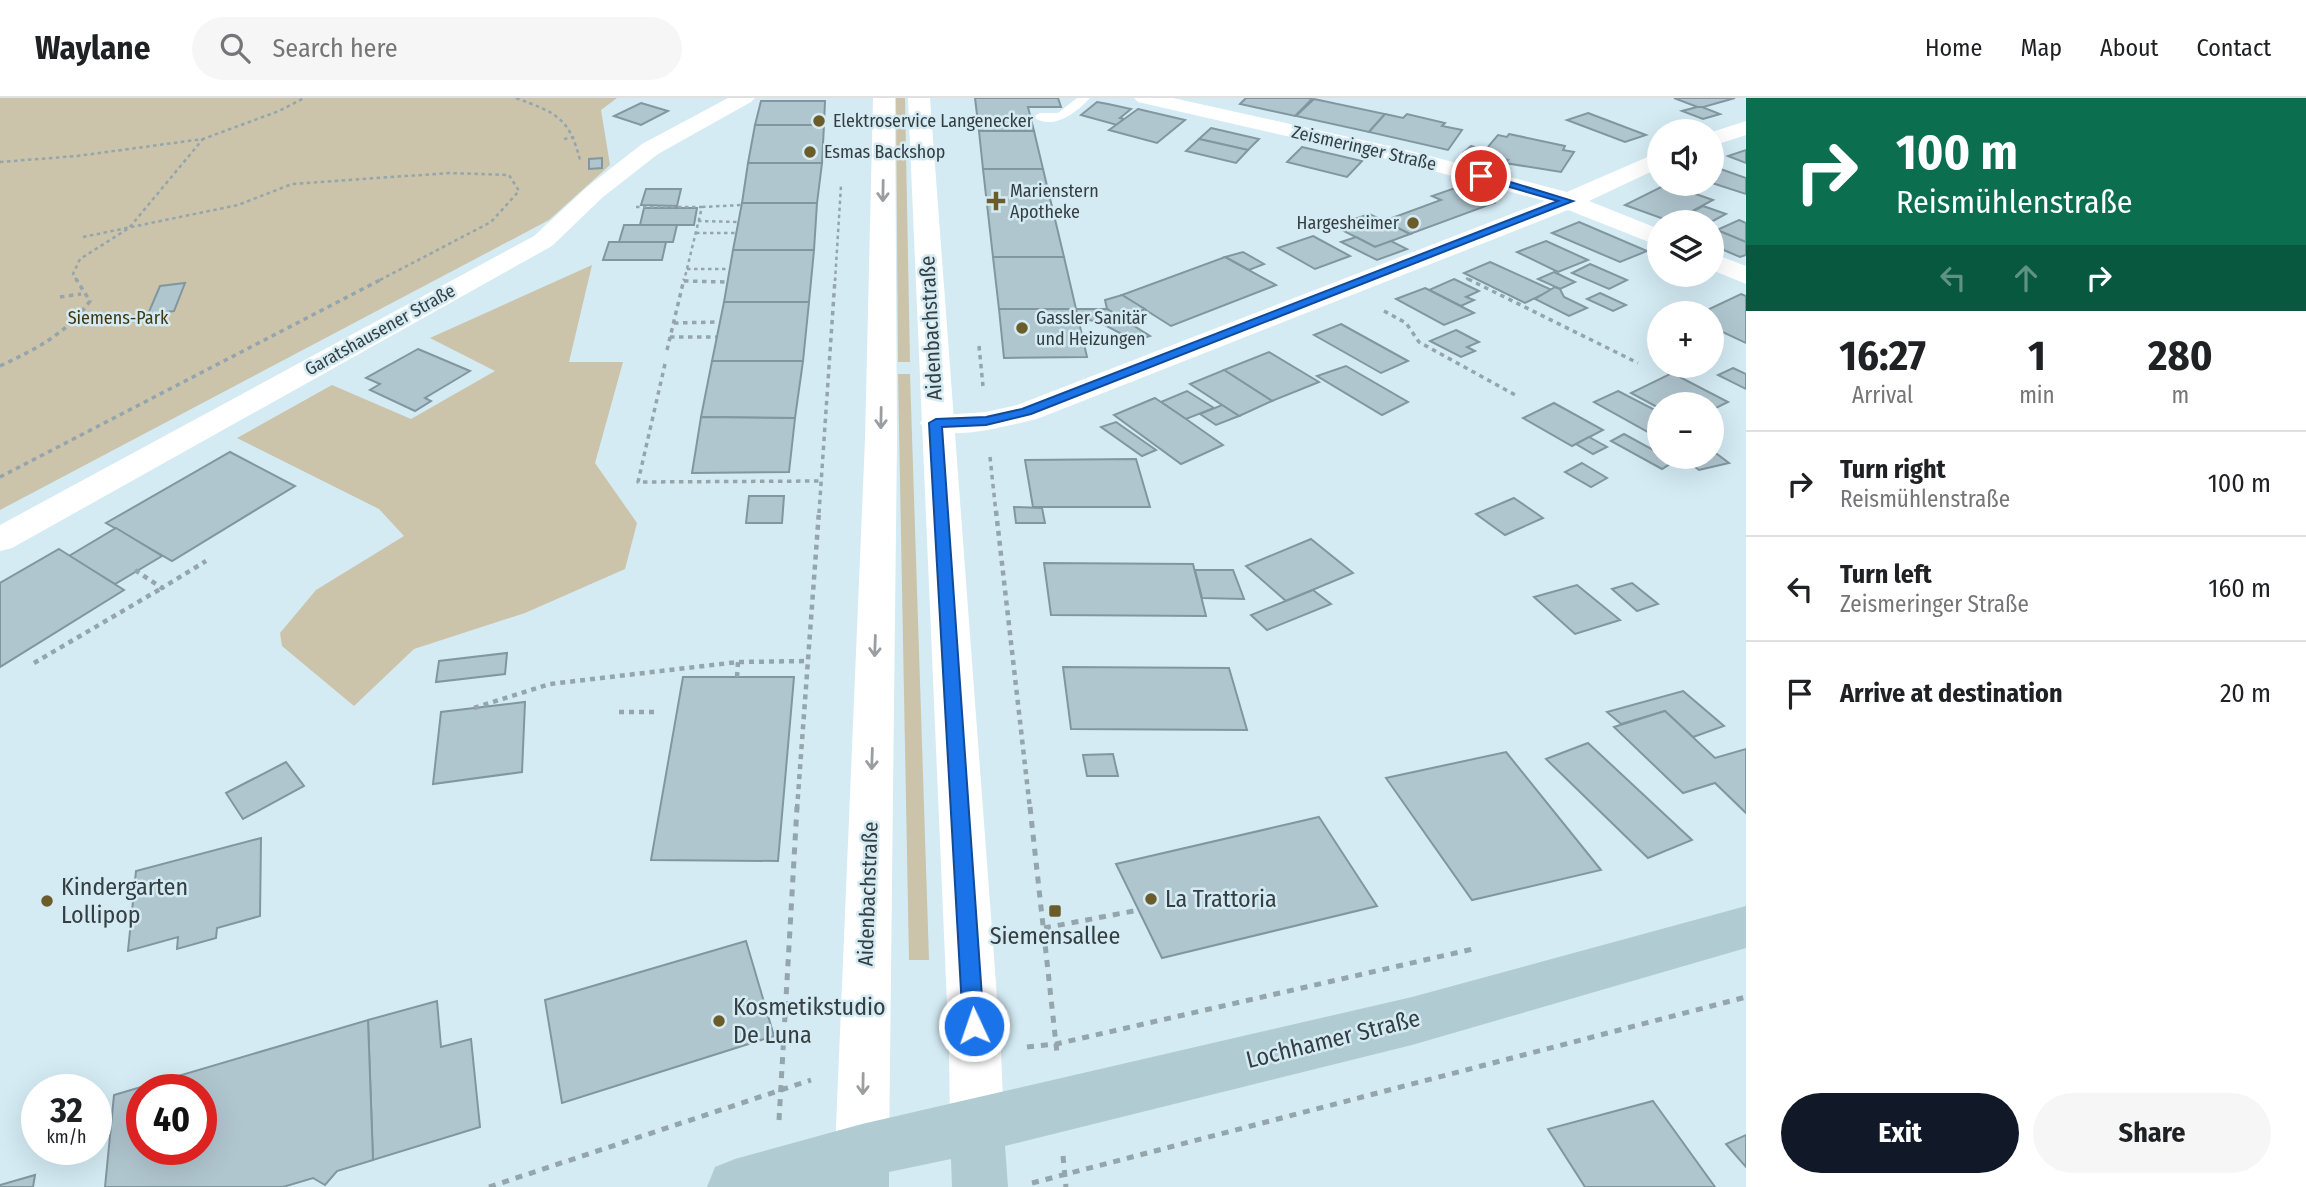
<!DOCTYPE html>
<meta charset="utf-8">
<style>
body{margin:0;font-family:"Fira Sans Condensed",sans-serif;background:#f6f6f6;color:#202124;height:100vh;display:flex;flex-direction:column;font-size:26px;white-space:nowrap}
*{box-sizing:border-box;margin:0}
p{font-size:23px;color:#757577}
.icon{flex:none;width:38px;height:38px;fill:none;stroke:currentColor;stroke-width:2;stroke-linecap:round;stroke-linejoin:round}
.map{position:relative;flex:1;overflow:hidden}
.drawer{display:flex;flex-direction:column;background:#fff;width:560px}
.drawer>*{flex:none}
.top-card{background:#0b6e4f;color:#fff;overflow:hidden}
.fabs{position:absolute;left:1647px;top:21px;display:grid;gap:14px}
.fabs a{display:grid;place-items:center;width:77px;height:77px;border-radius:50%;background:#fff;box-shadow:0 7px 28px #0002;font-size:35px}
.speed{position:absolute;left:21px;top:976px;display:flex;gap:14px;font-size:35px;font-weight:700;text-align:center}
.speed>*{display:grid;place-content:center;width:91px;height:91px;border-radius:50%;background:#fff;box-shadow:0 7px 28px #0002;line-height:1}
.speed small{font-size:18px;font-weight:400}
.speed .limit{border:10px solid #d22;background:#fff;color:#111}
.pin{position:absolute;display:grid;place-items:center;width:60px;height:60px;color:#fff;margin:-30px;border:4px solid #fff;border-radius:50%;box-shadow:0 2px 7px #0007}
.me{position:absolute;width:77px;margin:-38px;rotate:357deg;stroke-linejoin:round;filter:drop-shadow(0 0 5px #0008)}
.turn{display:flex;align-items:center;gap:24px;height:147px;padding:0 35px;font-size:32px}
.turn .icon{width:91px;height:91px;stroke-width:2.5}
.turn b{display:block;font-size:49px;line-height:60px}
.lanes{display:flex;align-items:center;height:66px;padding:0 35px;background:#0003;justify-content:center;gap:35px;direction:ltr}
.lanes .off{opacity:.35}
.eta{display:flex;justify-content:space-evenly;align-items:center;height:119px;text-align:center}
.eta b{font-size:42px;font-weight:700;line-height:49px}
.button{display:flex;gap:14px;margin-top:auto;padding:14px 35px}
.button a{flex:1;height:80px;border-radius:42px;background:#111827;color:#fff;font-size:28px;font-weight:700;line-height:80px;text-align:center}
.button a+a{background:#f6f6f6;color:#202124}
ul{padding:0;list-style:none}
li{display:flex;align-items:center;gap:21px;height:105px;padding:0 35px;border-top:2px solid #e0e0e0}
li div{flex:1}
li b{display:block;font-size:26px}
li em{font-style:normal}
header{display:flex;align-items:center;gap:42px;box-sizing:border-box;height:98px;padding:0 35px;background:#fff;border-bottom:2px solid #e0e0e0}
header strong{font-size:33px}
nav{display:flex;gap:38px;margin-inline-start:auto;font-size:24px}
.search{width:490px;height:63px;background:#f6f6f6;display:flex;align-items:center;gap:18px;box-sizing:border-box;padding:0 24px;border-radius:38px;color:#757577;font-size:26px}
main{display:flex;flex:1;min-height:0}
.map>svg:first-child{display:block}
.green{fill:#cbc3aa}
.building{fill:#b0c6cf;stroke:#8197a0;stroke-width:2;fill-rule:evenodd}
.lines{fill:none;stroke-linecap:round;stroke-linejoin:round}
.path-far3{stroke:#94a5ac;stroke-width:2.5;stroke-dasharray:3.5 3.5;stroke-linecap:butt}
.path-far2{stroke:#94a5ac;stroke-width:3.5;stroke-dasharray:4.5 4.5;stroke-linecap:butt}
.path-far1{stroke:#94a5ac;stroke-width:4.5;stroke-dasharray:5 5;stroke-linecap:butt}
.path{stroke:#94a5ac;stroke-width:5;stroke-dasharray:7 7;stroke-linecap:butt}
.service{fill:#fff;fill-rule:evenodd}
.minor{fill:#fff;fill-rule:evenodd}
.tertiary{fill:#fff;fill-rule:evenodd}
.secondary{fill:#b1cbd3;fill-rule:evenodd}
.oneway{stroke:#9a9ea0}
.route{fill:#1a73e8;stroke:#114b97;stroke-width:2}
.poi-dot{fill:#6c5c2a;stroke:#d4ebf4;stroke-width:2.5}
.labels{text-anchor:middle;stroke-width:5;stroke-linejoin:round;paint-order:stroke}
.far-poi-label{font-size:18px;fill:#353e41;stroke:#d4ebf4;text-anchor:start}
.far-street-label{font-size:18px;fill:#353e41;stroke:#d4ebf4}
.far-park-label{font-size:18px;fill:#43370e;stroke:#d4ebf4}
.street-label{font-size:21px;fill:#353e41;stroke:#d4ebf4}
.near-poi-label{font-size:24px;fill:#353e41;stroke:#d4ebf4;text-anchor:start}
.near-street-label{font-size:24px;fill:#353e41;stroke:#d4ebf4}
</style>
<header>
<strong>Waylane</strong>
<div class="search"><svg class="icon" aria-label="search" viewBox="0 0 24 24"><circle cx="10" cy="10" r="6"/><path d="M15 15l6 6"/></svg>Search here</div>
<nav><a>Home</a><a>Map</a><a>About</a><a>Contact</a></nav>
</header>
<main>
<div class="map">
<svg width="1746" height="1089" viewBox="0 0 1746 1089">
<rect width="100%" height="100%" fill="#d4ebf4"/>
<g class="green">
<polygon points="0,0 617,0 601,12 610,67 549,122 0,412"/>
<polygon points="896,0 905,0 910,264 898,264"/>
<polygon points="592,167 569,264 623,264 595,365 637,425 625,471 525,515 414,551 354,608 282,548 280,535 316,492 404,438 379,411 237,340 332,287 411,321 495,273 430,240"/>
<polygon points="898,276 910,276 929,862 909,862"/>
</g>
<g class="building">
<polygon points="975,0 1058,0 1061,9 1028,9 1034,33 979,33"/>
<polygon points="1246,0 1308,0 1312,1 1295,18 1240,6"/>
<polygon points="1674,0 1735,0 1700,10"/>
<polygon points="1314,1 1385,16 1369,34 1296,18"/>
<polygon points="761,3 825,3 824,27 755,27"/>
<polygon points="1097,4 1108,6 1131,11 1120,20 1124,21 1117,27 1081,17"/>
<polygon points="641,5 668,13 641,27 614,18"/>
<polygon points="1697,9 1702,9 1720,16 1703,21 1682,13"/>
<polygon points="1138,11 1185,22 1157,45 1109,32"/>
<polygon points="1588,15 1646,37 1625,44 1567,22"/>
<polygon points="1385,16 1403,20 1407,16 1445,25 1442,28 1462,32 1448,52 1369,34"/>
<polygon points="755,27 824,27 822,65 748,65"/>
<polygon points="1211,30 1259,41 1248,52 1199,41"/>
<polygon points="979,33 1034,33 1043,71 983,71"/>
<polygon points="1509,36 1565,48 1563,52 1574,54 1561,74 1505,65 1508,62 1482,56 1498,37 1507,39"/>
<polygon points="1199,41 1248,52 1236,65 1186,53"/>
<polygon points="1471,48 1486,52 1480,58 1464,54"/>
<polygon points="1302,49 1362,63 1347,79 1287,64"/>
<polygon points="1746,52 1746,65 1728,58"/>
<polygon points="602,60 602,70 589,71 589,61"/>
<polygon points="748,65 822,65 817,105 742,105"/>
<polygon points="1712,68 1746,80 1746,96 1712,85"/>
<polygon points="983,71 1043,71 1064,159 993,159"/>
<polygon points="1667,86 1713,102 1672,124 1625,107"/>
<polygon points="1458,89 1494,105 1410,136 1384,123 1441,102 1432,98"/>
<polygon points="646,91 681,91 677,108 641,107"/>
<polygon points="742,105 817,105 814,152 733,152"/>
<polygon points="1703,108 1726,116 1711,124 1693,124 1680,120"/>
<polygon points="644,110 697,110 694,127 640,127"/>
<polygon points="1369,116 1384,123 1410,136 1375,149 1334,128"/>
<polygon points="1739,122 1746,125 1746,144 1717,132"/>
<polygon points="1579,124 1647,153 1620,164 1552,135"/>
<polygon points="624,127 677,127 673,144 619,144"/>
<polygon points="1717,132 1746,144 1746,157 1740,159 1712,147 1712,134"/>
<polygon points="1313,138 1350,158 1315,171 1278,150"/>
<polygon points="1356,139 1375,149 1391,143 1407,151 1377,162 1341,144"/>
<polygon points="1546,143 1588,162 1558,174 1517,154"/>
<polygon points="609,144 666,144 662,162 603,162"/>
<polygon points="733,152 814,152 809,204 724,204"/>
<polygon points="1243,154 1264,166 1249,172 1225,159"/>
<polygon points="993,159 1064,159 1076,211 999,211"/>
<polygon points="1225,159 1276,187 1171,228 1122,197"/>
<polygon points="1490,164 1552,192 1525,205 1464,175"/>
<polygon points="1590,166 1627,182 1609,191 1572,175"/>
<polygon points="1554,174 1575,184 1560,191 1538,181"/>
<polygon points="1454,181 1479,193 1466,199 1474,202 1461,208 1429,192"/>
<polygon points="185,185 174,213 148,216 160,188"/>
<polygon points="1555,189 1560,191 1564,199 1587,210 1569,218 1535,201"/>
<polygon points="1425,190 1429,192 1474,215 1444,227 1396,201"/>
<polygon points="1600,195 1626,207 1613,213 1587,201"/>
<polygon points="1741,196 1746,198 1746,245 1712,229 1712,215 1701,215"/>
<polygon points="1122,197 1145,211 1136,215 1145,220 1131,225 1107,211 1105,202"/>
<polygon points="724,204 809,204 803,263 712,263"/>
<polygon points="999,211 1076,211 1087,259 1004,260"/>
<polygon points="1076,211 1107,211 1150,238 1135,243 1099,224 1078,220"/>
<polygon points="1341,226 1408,263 1381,275 1314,237"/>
<polygon points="1456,232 1479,244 1467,249 1475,253 1461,259 1430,243"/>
<polygon points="418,251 470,273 425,300 431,303 415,313 370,292 380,286 366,280"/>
<polygon points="1269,254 1319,284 1272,303 1224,272"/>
<polygon points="712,263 803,263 795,320 701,319"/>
<polygon points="1346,268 1408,304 1382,317 1317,278"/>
<polygon points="1733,270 1746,276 1746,291 1718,277"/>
<polygon points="1224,272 1272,303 1239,318 1190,286"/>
<polygon points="1672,275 1728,304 1712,312 1712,306 1659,306 1659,310 1631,295"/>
<polygon points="1187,293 1214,310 1186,321 1161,304"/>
<polygon points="1618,293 1659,314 1659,328 1648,334 1594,304"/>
<polygon points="1155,300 1186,321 1223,347 1181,366 1114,317"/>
<polygon points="1554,305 1603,332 1572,348 1523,320"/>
<polygon points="1222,307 1239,318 1216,327 1200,316"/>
<polygon points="701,319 795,320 789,374 692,375"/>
<polygon points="1116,324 1156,352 1142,358 1101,329"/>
<polygon points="1624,336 1659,355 1659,359 1675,363 1662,371 1611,343"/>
<polygon points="1589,339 1607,349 1593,356 1576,346"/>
<polygon points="1713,353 1729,365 1699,372 1683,360 1712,359"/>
<polygon points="230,354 295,388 172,463 106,425"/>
<polygon points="1136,361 1150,409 1033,409 1025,362"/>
<polygon points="1582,365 1607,380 1591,389 1565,374"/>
<polygon points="749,398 784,398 782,425 746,425"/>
<polygon points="1514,400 1543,420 1505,437 1476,416"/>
<polygon points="1014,409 1042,410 1045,425 1016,425"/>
<polygon points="116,430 162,458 115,486 69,458"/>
<polygon points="1311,441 1353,475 1286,503 1246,468"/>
<polygon points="59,451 124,492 0,569 0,485"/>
<polygon points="1044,465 1193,466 1206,518 1051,517"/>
<polygon points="1195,472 1233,472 1244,501 1202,500"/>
<polygon points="1632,485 1658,506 1637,513 1612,491"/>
<polygon points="1577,487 1620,522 1575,536 1534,499"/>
<polygon points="1313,492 1331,506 1267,532 1251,517"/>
<polygon points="507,555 505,576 436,584 439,563"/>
<polygon points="1063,569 1229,570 1247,632 1071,631"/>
<polygon points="683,579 794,579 778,763 651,762"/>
<polygon points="1683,593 1724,628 1693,639 1665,613 1621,626 1607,614"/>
<polygon points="525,604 522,674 433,686 441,614"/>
<polygon points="1665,613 1715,660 1746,651 1746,715 1715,685 1683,695 1614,629"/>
<polygon points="1588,645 1692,742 1648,760 1546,661"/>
<polygon points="1506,654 1601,772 1472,802 1386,680"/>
<polygon points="1113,656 1118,678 1087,678 1083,657"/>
<polygon points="286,664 304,688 243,721 226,695"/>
<polygon points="1319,719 1377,808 1162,860 1116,766"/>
<polygon points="261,740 260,818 217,830 216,840 177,851 178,839 128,853 136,773"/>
<polygon points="746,843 774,938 562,1005 545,902"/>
<polygon points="437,903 441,949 471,941 480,1029 373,1062 368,922"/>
<path d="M368,922L373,1062L337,1073L325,1087L313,1080L283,1089H105L114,997ZM142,992H201V1052H142Z"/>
<polygon points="1653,1003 1715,1089 1585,1089 1548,1031"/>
<polygon points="1746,1037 1746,1069 1726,1046"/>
<polygon points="35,1077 33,1089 0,1089 0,1087"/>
</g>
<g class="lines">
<g class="path-far3">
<path d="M516,0C556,15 569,19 580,62"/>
<polyline points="564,41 575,39"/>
<polyline points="0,64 77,58 203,41 279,13 304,0"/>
<polyline points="636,109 702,109 684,183"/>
<polyline points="702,109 741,107"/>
<polyline points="698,123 738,124"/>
<polyline points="696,135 736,135"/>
<polyline points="83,139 238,107 292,86 449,75 509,77 519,93 491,124 378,183"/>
<polyline points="687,171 729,171"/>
<polyline points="1466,180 1471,183"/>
<polyline points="77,183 73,176 80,161 129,130 203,41"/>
<polyline points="835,183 841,88"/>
</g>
<g class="path-far2">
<polyline points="1468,181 1638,265"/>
<polyline points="684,183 727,184"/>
<polyline points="60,199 81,196"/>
<polyline points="1384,213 1406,225 1419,244 1517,298"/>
<polyline points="674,225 719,224"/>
<polyline points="670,239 716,239"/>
<polyline points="979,248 983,288"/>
<polyline points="667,252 684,181"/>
<polyline points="665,266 638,384 823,383"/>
<path d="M0,268C36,251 66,236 90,203L76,181"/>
<polyline points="990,359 996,415"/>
<polyline points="0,379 382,181"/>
<polyline points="819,415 835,181"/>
</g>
<g class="path-far1">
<polyline points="996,413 1030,711"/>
<polyline points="135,472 162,490 206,463"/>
<polyline points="34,565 162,490"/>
<polyline points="737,579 738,564"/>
<polyline points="474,610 550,586 738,564 809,563"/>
<polyline points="619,614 656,614"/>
<polyline points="797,711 819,413"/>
</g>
<g class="path">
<polyline points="1030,709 1057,955"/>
<polyline points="1044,830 1139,812"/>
<polyline points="1027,949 1056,946 1473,851"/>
<polyline points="779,1022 797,709"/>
<polyline points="1063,1058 1066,1089"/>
<polyline points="1032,1085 1746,899"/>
<polyline points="489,1089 811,982"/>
</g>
<path class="service" d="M1077,0H1090C1076,15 1053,33 1033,19L1039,15H1058Z"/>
<g class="minor">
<polygon points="728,0 755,0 751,4 658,56 603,99 552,148 12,450 0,453 0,427 534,138 587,89 642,46"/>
<path d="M1134,0H1173L1407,52L1567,94L1659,54V70L1589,103L1659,131V148L1568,112L1037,321C1002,329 961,341 925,332L920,325L925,318L986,314L1017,307L1545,103L1404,65L1138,4Z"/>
<polygon points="1746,23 1746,37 1712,48 1712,34"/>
<polygon points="1712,155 1746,168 1746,186 1712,172"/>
</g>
<g class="tertiary">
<polygon points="873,0 895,0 897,341 889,1053 881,1072 862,1080 843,1072 835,1053 865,341"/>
<polygon points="908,0 930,0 1001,953 1004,1028 996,1047 977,1055 958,1047 950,1028 949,953"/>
</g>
<polygon class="secondary" points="1746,808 1746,850 1412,947 1005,1048 1008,1089 952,1089 951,1061 889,1074 889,1089 707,1089 715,1069 735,1061 862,1026 1412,899"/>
</g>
<defs><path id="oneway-shaft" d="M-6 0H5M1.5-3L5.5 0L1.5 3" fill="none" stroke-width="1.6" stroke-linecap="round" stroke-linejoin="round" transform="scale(1.75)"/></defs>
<g class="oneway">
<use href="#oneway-shaft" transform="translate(883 93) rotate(91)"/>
<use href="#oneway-shaft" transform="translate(881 320) rotate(91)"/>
<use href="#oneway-shaft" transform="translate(875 548) rotate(92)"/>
<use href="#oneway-shaft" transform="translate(872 661) rotate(92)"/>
<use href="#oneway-shaft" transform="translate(863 986) rotate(91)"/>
</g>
<polygon class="route" points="1481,75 1573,103 1031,316 986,327 942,329 984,928 981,935 974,938 966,935 963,928 929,325 936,321 986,319 1022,311 1558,103 1478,80 1478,76"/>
<g class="poi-dot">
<circle cx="819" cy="23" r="7"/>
<circle cx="810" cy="54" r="7"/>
<path d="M992.5 92.5h7v7h7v7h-7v7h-7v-7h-7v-7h7z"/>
<circle cx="1413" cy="125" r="7"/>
<circle cx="1022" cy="230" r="7"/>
<circle cx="1151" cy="801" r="7"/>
<circle cx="47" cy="803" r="7"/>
<rect x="1048" y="806" width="14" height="14" rx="3.5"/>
<circle cx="719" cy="923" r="7"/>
</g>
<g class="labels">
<g class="far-poi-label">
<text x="833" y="29">Elektroservice Langenecker</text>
<text x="824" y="60">Esmas Backshop</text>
<text x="1010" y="99">Marienstern<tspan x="1010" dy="21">Apotheke</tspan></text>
<text x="1399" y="131" text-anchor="end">Hargesheimer</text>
<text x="1036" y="226">Gassler Sanitär<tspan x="1036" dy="21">und Heizungen</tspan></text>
</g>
<g class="far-street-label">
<text transform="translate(1364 50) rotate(13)" y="6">Zeismeringer Straße</text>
<text transform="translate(380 232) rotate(-29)" y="6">Garatshausener Straße</text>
</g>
<g class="far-park-label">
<text x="118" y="226">Siemens-Park</text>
</g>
<g class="street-label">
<text transform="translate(931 230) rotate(-93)" y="7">Aidenbachstraße</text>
<text transform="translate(868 796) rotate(-88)" y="7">Aidenbachstraße</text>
</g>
<g class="near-poi-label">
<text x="61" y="797">Kindergarten<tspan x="61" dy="28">Lollipop</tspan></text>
<text x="1165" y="809">La Trattoria</text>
<text x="1055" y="846" text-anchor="middle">Siemensallee</text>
<text x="733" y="917">Kosmetikstudio<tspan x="733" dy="28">De Luna</tspan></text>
</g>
<g class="near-street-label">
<text transform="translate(1333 941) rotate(-14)" y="8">Lochhamer Straße</text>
</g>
</g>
</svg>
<div class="fabs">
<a><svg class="icon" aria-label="sound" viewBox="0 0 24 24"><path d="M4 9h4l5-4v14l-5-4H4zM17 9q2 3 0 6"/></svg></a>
<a><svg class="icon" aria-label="layers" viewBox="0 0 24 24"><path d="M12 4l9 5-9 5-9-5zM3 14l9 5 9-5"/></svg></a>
<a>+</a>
<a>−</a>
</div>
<div class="speed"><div>32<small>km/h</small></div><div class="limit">40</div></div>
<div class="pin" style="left:1481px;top:78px;background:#d93025"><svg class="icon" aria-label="arrive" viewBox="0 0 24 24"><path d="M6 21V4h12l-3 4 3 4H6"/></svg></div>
<svg class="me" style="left:974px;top:928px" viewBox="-20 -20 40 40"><circle r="17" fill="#1a73e8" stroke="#fff" stroke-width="3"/><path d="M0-11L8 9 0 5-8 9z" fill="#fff"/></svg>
</div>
<section class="drawer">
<div class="top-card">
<div class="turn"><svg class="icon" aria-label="right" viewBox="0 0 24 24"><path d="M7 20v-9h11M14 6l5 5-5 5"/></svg><div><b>100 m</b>Reismühlenstraße</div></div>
<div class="lanes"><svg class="icon off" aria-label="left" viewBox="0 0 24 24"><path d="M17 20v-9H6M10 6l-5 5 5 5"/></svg><svg class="icon off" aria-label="ahead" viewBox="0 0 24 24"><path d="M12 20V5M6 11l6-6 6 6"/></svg><svg class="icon" aria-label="right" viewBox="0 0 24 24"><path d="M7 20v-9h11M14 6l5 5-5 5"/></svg></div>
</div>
<div class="eta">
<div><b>16:27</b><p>Arrival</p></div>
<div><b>1</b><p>min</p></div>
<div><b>280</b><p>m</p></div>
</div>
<ul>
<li><svg class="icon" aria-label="right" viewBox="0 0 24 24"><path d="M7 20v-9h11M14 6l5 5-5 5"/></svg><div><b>Turn right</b><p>Reismühlenstraße</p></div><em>100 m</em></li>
<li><svg class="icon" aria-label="left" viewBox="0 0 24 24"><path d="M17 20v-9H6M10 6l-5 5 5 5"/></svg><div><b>Turn left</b><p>Zeismeringer Straße</p></div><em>160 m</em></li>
<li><svg class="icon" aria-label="arrive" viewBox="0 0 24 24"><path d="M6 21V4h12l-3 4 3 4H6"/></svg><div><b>Arrive at destination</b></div><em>20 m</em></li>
</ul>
<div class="button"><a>Exit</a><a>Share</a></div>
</section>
</main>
